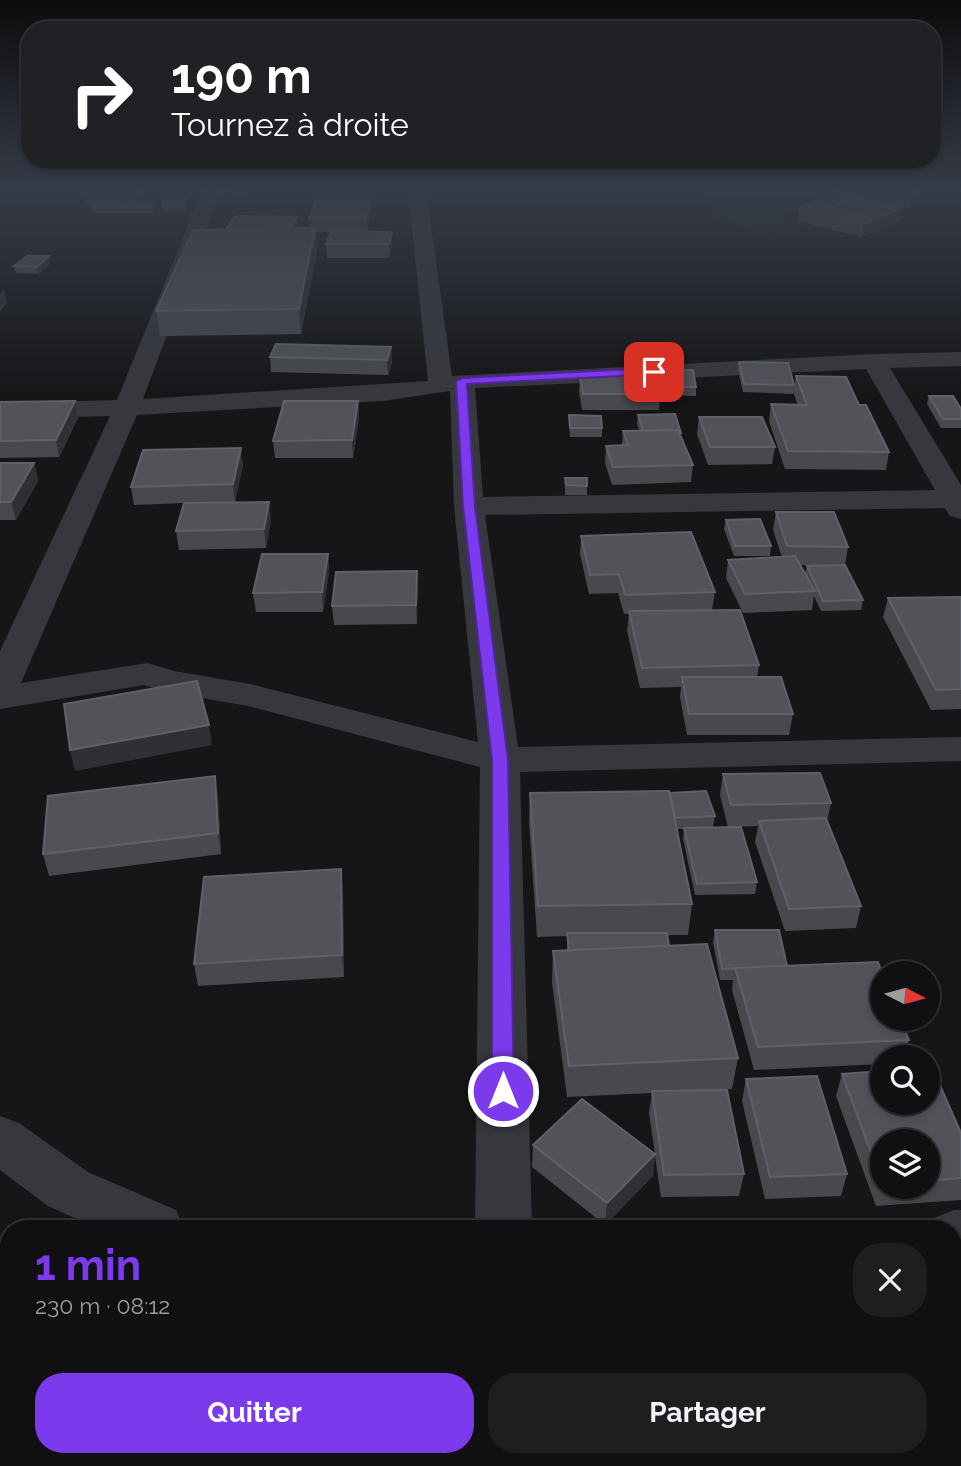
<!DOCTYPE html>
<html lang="fr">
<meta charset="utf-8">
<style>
body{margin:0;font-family:Raleway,sans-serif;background:#1e1e20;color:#f1f3f6;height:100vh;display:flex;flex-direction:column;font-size:26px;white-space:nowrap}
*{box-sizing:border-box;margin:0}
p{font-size:23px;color:#9c9d9f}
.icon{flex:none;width:38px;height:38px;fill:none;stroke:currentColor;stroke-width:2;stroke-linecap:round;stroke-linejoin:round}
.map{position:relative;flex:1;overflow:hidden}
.side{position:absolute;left:0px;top:1220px;width:962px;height:247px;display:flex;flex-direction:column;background:#101012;border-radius:28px 28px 0 0;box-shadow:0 4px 10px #0003,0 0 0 2px #303032}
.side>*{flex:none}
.hud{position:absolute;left:21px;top:21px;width:920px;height:147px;border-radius:28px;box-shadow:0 4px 10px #0003,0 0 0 2px #303032;background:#202124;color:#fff;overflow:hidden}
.needle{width:46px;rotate:96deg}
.controls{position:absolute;left:870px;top:961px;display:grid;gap:14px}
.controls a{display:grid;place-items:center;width:70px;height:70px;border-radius:50%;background:#101012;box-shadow:0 4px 10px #0003,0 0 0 2px #303032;font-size:35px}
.pin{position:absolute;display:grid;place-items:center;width:60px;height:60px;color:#fff;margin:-30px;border-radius:14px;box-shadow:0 4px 10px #0006}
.me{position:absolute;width:77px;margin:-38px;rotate:0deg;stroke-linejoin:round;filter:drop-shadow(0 0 5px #0008)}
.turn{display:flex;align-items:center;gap:24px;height:147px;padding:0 35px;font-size:32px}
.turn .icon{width:91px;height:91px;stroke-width:2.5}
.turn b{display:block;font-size:49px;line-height:60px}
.round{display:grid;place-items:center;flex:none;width:74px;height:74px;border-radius:28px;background:#1e1e20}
.overview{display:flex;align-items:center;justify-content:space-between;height:119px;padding:0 35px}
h1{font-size:42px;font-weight:700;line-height:52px;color:#7c3aed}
.cta{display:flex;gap:14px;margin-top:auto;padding:14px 35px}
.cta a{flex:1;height:80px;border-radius:28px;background:#7c3aed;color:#fff;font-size:28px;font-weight:700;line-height:80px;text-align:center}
.cta a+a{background:#1e1e20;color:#f1f3f6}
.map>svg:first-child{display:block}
.green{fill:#1e261f}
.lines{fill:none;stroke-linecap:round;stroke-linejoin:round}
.street{fill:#37383d;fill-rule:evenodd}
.wall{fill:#47494d;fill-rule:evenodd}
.shaded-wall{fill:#2f3033}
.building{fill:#525359;stroke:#5f6168;stroke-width:2;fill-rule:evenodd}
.route{fill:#7c3aed;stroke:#51269a;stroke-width:2}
</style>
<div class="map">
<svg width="961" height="1466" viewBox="0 0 961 1466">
<rect width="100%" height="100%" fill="#161618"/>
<polygon class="green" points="701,189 825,189 823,194 780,216 808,229 761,235 714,217"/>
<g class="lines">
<g class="street">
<path d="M203,189H221L143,399L428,381L408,189H426L452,376L874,354L961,352V366L890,368L961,485V519L950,516L945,508L485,515L518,747L961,737V761L520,772L532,1228H475L480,767L248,706L167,692L144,685L0,709V651L110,416L0,419V403L117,400ZM866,369L935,490L483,497L475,388ZM450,391L454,506L478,742L250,684L174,671L147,663L21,683L137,415L383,401Z"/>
<polygon points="0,1116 19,1123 88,1172 176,1210 184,1228 97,1228 48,1206 0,1170"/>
<polygon points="954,1210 961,1210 961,1262 954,1262 954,1228 929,1228 934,1218"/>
</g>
</g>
<g class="wall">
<polygon points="88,189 147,189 132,202 155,203 156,209 153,213 93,213 92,206 85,206 83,193"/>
<polygon points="227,189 252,189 247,194 227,193"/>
<polygon points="617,189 687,189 617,190"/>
<polygon points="836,189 915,189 910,207 893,206 902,208 900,221 861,237 797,221 799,208 836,194"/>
<polygon points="163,200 187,206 186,212 163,213 162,206"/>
<polygon points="371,211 367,232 392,232 392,245 389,258 327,258 326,244 331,232 316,232 317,251 301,334 160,336 156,311 226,229 297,217 298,229 310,228 309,219"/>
<polygon points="50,264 38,274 16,273 14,266"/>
<polygon points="391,347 392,362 388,375 271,372 270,357"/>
<polygon points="739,362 794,385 793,394 743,392 738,370"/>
<polygon points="658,370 696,387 696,396 660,395 659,410 582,410 579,392 580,376 659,389 658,378"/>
<polygon points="796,376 859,405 889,452 886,470 785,469 769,421 771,404 798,405 793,392"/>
<polygon points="929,396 961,409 961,428 941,428 927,404"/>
<polygon points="75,401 78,418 59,457 0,458 0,402"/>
<polygon points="358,401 359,418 353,458 275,458 273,441"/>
<polygon points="569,415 602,428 602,437 570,437"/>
<polygon points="638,415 681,433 681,437 693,465 691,482 612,485 605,463 606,446 622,445 623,431 640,431 637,424"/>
<polygon points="699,417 775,447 772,464 708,465 697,434"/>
<polygon points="0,463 34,463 38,481 16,520 0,520"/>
<polygon points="243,465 235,502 271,520 266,548 179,550 176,531 184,503 134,505 131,487"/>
<polygon points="565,478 587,486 587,495 565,495"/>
<path d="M776,512L848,547L845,565L863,600L861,610L821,611L814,596L812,610L743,613L726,578L728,560L782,557L773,530ZM800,565L835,566H807L805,574Z"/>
<polygon points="726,520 771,546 770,556 734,556 724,529"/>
<polygon points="581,536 715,592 712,610 759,665 757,677 793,714 789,735 687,735 680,697 681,687 640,688 627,631 629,614 624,614 618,593 589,594 580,554"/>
<polygon points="328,554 329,572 323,612 256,612 253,593"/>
<polygon points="417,571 417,624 334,625 332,606"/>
<polygon points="961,597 961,709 931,710 883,617 888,598"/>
<polygon points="723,774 831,803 827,821 861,906 856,928 785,931 755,842 758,826 728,827 720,795"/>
<polygon points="215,776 218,797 221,854 49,876 43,854"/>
<polygon points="530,793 670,793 715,816 713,827 757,882 755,894 695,895 683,839 684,829 677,829 692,904 688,935 667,935 669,946 738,1058 732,1089 714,1090 744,1174 739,1196 661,1197 655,1156 653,1176 605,1225 532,1167 533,1145 655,1154 649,1113 652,1093 567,1097 552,982 553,951 567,951 567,936 537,937 529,822"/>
<polygon points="343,891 344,977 198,986 194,964"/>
<polygon points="715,930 787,966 909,1040 904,1057 882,1057 882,1064 754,1070 732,990 733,980 720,980 713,942"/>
<path d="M842,1074L961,1133V1200L876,1206L836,1096ZM882,1141H928V1186H882Z"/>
<polygon points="746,1079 847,1174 841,1196 765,1199 742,1101"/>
<polygon points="124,1458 289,1458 279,1466 128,1466"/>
</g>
<g class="shaded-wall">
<polygon points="131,189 147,189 127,207 125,195"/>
<polygon points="371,199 371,211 367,232 366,219"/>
<polygon points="844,202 842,215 830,208"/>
<polygon points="155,203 156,209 153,213 152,207"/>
<polygon points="902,208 900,221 861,237 864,223"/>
<polygon points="297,217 298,230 288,231"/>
<polygon points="315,228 317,251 301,334 299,309"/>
<polygon points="392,232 392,245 389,258 389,244"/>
<polygon points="49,256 50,264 38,274 37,267"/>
<polygon points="4,289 7,303 0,312 0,294"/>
<polygon points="391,347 392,362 388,375 387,360"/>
<polygon points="75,401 78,418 59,457 56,440"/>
<polygon points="358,401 359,418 353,458 352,440"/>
<polygon points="241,448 243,465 235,502 233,484"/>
<polygon points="34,463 38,481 16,520 11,502"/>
<polygon points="269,502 271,520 266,548 264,529"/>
<polygon points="328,554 329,572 323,612 322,592"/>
<polygon points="417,571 418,590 417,624 416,605"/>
<polygon points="209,725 212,745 75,771 70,750"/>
<polygon points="215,776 218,797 221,854 218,833"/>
<polygon points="341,869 343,891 344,977 342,955"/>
<polygon points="655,1154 653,1176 605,1225 607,1203"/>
<polygon points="259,1458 289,1458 279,1466 248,1466"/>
</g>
<g class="building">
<polygon points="88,189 131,189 125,195 83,193"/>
<polygon points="847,189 914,189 913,195"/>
<path d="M838,193L902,208L864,223L799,208ZM844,202L871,208L858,214L830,208Z"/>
<polygon points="186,199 185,205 162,206 163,200"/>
<polygon points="316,199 371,199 366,219 309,219"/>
<polygon points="96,202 155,203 152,207 92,206"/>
<polygon points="235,216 297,217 290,229 226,229"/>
<polygon points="315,228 299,309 156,311 193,230"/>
<polygon points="331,231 392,232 389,244 326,244"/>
<polygon points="27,256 49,256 37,267 14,266"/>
<polygon points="276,344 391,347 387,360 270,357"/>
<polygon points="739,362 788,363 794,385 744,384"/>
<polygon points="658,370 693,370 696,387 661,387"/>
<polygon points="580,376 656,376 661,394 583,394"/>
<polygon points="796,376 846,377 859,405 866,405 889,452 788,451 771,404 807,405"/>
<polygon points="929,396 953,396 961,409 961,419 943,419"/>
<polygon points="75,401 56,440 0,441 0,402"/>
<polygon points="284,401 358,401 352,440 273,441"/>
<polygon points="675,414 681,433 679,433 678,430 643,431 638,415"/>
<polygon points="569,415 601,416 602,428 570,428"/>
<polygon points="699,417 762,417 775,447 710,447"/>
<polygon points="678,430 693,465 613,467 606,446 628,445 623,431"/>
<polygon points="241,448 233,484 131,487 143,450"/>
<polygon points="0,463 34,463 11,502 0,502"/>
<polygon points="565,478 587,478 587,486 566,485"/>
<polygon points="269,502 264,529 176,531 184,503"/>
<polygon points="776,512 834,512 848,547 787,546"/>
<polygon points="760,519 771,546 735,546 726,520"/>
<polygon points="691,532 715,592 625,595 619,574 590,575 581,536"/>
<polygon points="262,554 328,554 322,592 253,593"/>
<polygon points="795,556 815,591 745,594 728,560"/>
<polygon points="845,565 863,600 823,601 807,566"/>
<polygon points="417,571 416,605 332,606 336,572"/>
<polygon points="961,597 961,689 936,690 888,598"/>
<polygon points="740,610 759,665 642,668 629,611"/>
<polygon points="682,677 781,677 793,714 689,714"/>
<polygon points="197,681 209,725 70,750 64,704"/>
<polygon points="820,773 831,803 731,805 723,774"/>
<polygon points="215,776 218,833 43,854 48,796"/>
<polygon points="669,791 692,904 538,906 530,793"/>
<polygon points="706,791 715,816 675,818 670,793"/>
<polygon points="826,818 861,906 789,909 759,821"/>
<polygon points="741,827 757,882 697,884 684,828"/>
<polygon points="341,869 342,955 194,964 204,877"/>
<polygon points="715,930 779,930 787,966 722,969"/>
<polygon points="567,933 667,933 669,946 569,951"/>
<polygon points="707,944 738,1058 569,1066 553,951"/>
<polygon points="878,962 882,973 882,1018 900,1018 909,1040 758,1047 735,968"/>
<polygon points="932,1067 961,1133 961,1178 928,1181 928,1141 882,1141 882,1183 842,1074 882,1071 882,1102 928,1102 928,1068"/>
<polygon points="817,1076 847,1174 770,1177 746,1079"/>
<polygon points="727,1090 744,1174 664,1175 652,1091"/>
<polygon points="582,1099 655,1154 607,1203 533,1145"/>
<polygon points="0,1363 9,1376 9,1458 64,1458 70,1466 0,1466"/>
<polygon points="129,1458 259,1458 248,1466 134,1466"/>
<polygon points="502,1458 548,1458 548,1466 501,1466"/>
</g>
<linearGradient id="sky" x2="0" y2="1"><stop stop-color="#0c0c0d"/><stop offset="0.48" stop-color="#363c48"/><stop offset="1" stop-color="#363c48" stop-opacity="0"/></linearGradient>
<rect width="961" height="394" fill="url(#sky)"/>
<polygon class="route" points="654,368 658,369 658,374 467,384 475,506 508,760 514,1091 511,1097 503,1100 496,1097 492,1091 492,760 463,506 456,381 462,378"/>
</svg>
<div class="controls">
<a><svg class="needle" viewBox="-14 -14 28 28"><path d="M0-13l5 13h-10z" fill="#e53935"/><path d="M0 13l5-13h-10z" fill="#9c9d9f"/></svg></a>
<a><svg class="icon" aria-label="search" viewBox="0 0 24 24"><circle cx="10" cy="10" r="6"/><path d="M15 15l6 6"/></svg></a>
<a><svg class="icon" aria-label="layers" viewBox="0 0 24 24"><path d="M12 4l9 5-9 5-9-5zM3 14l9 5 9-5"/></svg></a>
</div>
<div class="pin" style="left:654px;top:372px;background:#d93025"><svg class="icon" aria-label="arrive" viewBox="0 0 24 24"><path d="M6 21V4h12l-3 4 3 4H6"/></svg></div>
<svg class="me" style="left:503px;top:1091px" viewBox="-20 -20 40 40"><circle r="17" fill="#7c3aed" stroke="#fff" stroke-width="3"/><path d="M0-11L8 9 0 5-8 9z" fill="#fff"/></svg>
<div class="hud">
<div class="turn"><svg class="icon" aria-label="right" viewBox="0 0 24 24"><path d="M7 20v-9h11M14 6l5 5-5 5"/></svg><div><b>190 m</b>Tournez à droite</div></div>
</div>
<section class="side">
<div class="overview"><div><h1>1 min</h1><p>230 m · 08:12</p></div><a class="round"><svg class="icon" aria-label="close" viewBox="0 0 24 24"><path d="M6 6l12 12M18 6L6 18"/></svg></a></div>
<div class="cta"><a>Quitter</a><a>Partager</a></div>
</section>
</div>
